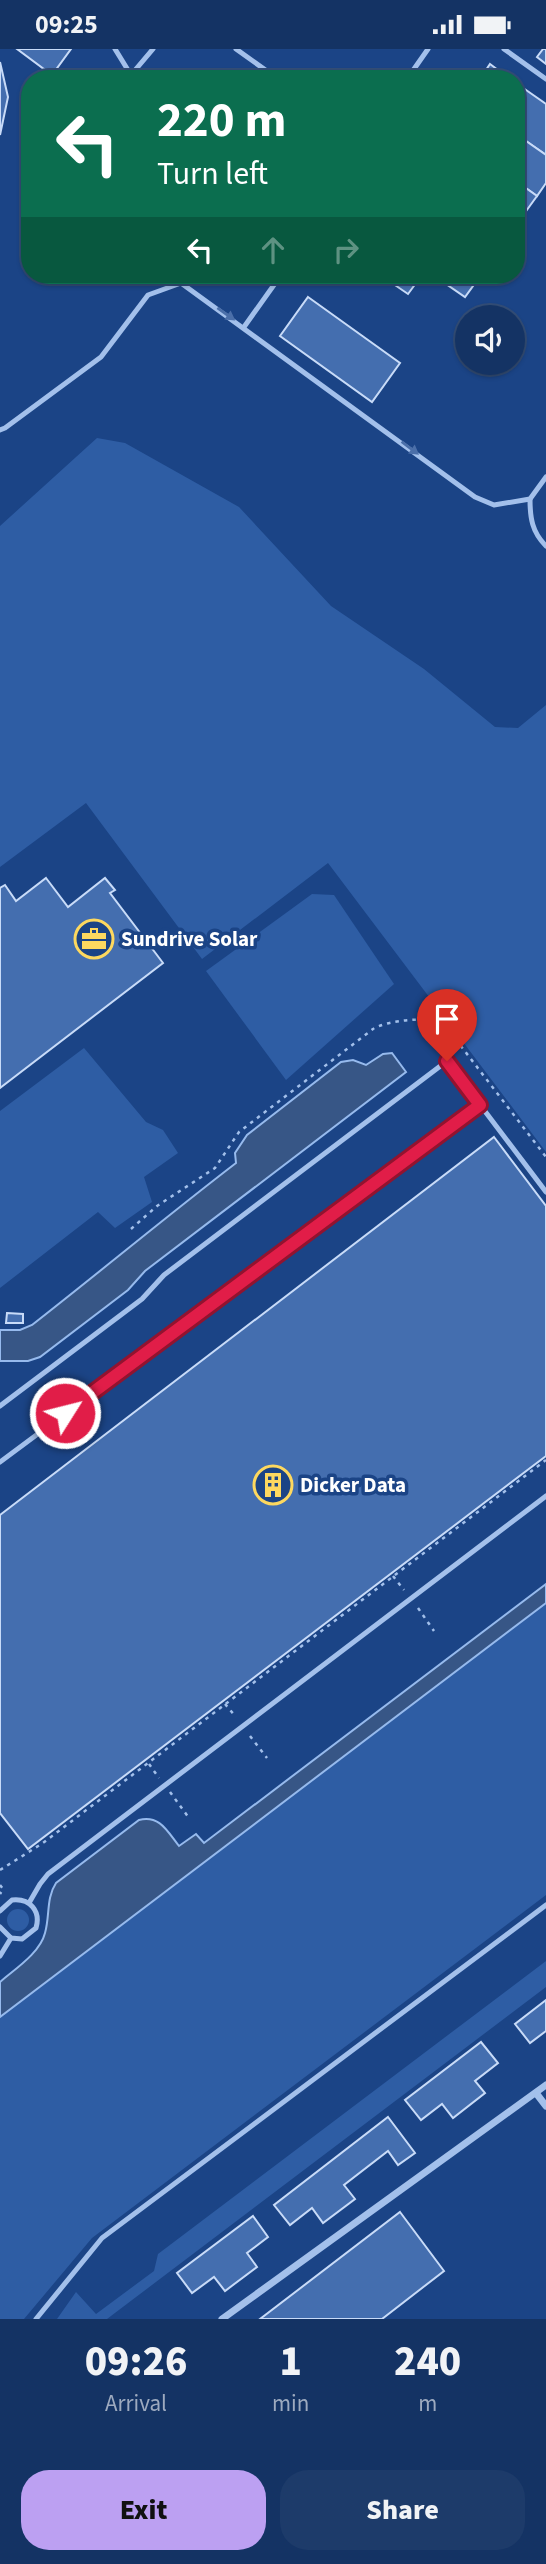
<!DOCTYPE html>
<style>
body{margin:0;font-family:"Source Sans 3",sans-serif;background:#1d3b6a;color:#f1f3f6;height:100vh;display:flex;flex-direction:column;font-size:26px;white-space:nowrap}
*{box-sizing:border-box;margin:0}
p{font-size:23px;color:#9daabf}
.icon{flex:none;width:38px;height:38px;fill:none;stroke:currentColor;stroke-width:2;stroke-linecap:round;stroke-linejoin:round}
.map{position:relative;height:2270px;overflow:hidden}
.sheet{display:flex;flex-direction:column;background:#143364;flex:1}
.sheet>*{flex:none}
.banner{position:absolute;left:21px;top:21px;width:504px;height:214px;border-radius:28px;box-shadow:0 2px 5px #0004,0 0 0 2px #334e78;background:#0b6e4f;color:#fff;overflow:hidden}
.fabs{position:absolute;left:455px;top:256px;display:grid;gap:14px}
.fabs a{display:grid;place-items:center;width:70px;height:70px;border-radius:50%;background:#143364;box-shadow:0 2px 5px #0004,0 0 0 2px #334e78;font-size:35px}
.pin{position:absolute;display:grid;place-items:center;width:60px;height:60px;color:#fff;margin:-72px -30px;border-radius:50% 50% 50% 0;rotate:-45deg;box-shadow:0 0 7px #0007}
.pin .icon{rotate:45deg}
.me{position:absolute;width:77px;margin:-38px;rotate:54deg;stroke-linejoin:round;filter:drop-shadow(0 0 5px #0008)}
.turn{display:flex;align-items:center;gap:24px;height:147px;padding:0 21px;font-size:32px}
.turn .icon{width:91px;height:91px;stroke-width:2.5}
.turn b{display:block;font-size:49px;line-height:60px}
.lanes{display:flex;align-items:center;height:66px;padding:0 21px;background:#0003;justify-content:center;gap:35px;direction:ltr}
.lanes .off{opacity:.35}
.eta{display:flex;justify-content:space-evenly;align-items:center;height:119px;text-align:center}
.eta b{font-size:42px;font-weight:800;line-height:49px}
.action{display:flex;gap:14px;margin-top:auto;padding:14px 21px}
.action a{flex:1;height:80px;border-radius:28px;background:#bca0f2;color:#111;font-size:28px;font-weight:800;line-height:80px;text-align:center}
.action a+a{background:#1d3b6a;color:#f1f3f6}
.status{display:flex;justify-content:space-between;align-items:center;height:49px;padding:0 35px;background:#143364;direction:ltr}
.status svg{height:19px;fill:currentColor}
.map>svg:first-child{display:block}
.green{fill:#2e5da4}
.water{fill:#375686;stroke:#96baed;stroke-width:2}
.building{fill:#446eaf;stroke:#c8dbf8;stroke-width:2}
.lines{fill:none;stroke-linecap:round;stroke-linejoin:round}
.path{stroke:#a3c0eb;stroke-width:2.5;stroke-dasharray:3.5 5;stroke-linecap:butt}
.lane{stroke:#a3c0eb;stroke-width:5}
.street{stroke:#a3c0eb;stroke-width:7}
.oneway{fill:#4b6fa9}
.route-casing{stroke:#92132f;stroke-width:18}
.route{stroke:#e11d48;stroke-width:12}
.labels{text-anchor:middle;stroke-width:7;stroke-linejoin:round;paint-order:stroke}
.poi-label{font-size:21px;font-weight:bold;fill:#fff;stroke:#1b4486;text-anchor:start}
</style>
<div class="status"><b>09:25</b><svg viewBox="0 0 49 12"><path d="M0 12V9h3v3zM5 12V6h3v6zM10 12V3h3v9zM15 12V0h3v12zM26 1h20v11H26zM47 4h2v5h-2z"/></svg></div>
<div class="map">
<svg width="546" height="2270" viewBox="0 0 546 2270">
<rect width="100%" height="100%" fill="#1b4486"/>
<g class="green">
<polygon points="97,389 125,394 239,458 331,557 424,620 495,678 518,679 546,656 546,1103 328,814 202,910 86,754 0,818 0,477"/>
<polygon points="312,845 334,846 394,935 286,1031 206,922"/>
<polygon points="84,999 146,1073 163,1081 178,1104 144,1128 152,1153 115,1179 98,1163 0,1239 0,1062"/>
<polygon points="546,1554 546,1846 92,2189 24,2270 0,2270 0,1968"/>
<circle cx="18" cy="1871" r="11"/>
<polygon points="546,1912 546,1938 107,2270 57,2270 76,2243 96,2265 154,2222 158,2205"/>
</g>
<g class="water">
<path d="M392,1004L406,1023L145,1222L128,1241L40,1308L28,1312H0V1281H20L32,1276C101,1222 167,1167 236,1114L235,1104L247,1086L341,1013L353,1011L366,1016L383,1005Z"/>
<path d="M546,1535V1554L0,1968V1933C15,1920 40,1904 45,1884C50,1867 46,1849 56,1834L139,1771C160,1766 167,1782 179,1797L196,1785L204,1794Z"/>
</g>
<g class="building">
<polygon points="17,0 71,0 52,26"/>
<polygon points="543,0 546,0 546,15 537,8"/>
<polygon points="0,13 8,48 0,86"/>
<polygon points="490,15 510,30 480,30"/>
<polygon points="516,34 546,55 546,106 516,85"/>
<polygon points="516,85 546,106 546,134 537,147 516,132"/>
<polygon points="516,132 537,147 516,176"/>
<polygon points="397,226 422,226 408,245 392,234"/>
<polygon points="433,226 481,226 465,248"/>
<polygon points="308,248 400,314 372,353 280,287"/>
<polygon points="46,829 68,858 105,829 115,841 110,844 163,914 0,1039 0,839 5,836 16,852"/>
<polygon points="494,1088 546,1157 546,1407 28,1800 0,1764 0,1466"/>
<polygon points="7,1264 23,1265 23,1274 6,1274"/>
<polygon points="546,1951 546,1982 530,1994 515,1975"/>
<polygon points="481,1993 498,2014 475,2032 485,2044 453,2069 442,2055 421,2071 405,2051"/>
<polygon points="388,2068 415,2104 398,2116 388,2102 344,2136 355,2150 323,2174 312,2159 290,2176 274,2156"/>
<polygon points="400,2163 444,2222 382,2270 260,2270"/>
<polygon points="253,2167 268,2188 247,2204 257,2218 225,2242 214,2228 192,2244 177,2224"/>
</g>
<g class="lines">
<g class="path">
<path d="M131,1180L157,1157L215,1119L239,1083L373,980C387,971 430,967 444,975L546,1108"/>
<polyline points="393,1527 404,1541"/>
<polyline points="418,1559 434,1582"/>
<polyline points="225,1655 236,1668"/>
<polyline points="250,1687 267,1709"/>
<polyline points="149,1715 159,1729"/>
<polyline points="170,1743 189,1769"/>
<polyline points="0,1821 43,1794 546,1411"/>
<polyline points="0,1836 3,1840 0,1845"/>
</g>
<g class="lane">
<polyline points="115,0 131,26 129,30"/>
<polyline points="236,0 278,30"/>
<polyline points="504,0 546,30"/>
<polyline points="131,26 153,0"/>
<polyline points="407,30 428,0"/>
<polyline points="170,226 475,448 494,456 530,450 546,428"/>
<polyline points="244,278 281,226"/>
<polyline points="0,381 5,379 101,308 148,246 181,234"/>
<path d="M530,450C530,469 532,483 546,497"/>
<polyline points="0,1357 142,1250 164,1226 447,1012 546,1143"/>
<polyline points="0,1413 480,1056"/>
<polyline points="29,1854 40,1835 48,1825 546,1447"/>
<path d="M0,1862L12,1851C30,1849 41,1862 36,1879L22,1890L11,1889L0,1878"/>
<polyline points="0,1907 11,1889"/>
<polyline points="36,2270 102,2189 546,1856"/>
</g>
<g class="street">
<polyline points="536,2044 546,2057"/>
<polyline points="222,2270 546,2036"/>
</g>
</g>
<defs><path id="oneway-solid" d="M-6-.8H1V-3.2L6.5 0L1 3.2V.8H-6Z" transform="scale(1.75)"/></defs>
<g class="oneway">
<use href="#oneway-solid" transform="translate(226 265) rotate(35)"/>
<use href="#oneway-solid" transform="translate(410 399) rotate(37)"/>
</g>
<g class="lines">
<defs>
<polyline id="route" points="65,1364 480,1056 447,1012"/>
</defs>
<use href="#route" class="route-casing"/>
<use href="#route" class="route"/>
</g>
<defs>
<symbol id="office-ring" viewBox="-11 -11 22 22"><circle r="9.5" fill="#1b4486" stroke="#fdd85f" stroke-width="1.5"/><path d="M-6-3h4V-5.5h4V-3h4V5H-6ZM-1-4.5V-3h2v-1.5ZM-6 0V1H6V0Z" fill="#fdd85f"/></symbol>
<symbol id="building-ring" viewBox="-11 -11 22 22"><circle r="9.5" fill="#1b4486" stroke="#fdd85f" stroke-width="1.5"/><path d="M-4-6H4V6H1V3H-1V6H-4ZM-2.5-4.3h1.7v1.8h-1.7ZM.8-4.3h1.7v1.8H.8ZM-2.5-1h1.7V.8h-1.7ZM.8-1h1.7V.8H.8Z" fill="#fdd85f"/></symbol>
</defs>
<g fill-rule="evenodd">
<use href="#office-ring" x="72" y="868" width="44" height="44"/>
<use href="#building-ring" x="251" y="1414" width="44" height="44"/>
</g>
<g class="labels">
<g class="poi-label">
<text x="121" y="897">Sundrive Solar</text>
<text x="300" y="1443">Dicker Data</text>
</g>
</g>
</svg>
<div class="fabs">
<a><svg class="icon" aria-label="sound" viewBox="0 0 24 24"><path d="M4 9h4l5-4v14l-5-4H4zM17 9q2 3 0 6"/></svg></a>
</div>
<div class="pin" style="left:447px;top:1012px;background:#d93025"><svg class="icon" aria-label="arrive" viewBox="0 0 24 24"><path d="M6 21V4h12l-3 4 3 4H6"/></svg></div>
<svg class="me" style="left:65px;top:1364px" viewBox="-20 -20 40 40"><circle r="17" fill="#e11d48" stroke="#fff" stroke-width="3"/><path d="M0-11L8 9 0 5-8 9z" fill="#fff"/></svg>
<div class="banner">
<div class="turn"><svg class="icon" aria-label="left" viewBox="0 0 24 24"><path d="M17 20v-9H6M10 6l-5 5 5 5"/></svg><div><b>220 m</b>Turn left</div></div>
<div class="lanes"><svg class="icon" aria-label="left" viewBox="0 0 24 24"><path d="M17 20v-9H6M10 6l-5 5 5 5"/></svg><svg class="icon off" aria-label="ahead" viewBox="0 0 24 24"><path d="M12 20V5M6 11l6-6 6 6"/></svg><svg class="icon off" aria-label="right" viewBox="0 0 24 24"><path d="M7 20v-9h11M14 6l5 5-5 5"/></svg></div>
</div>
</div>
<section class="sheet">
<div class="eta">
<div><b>09:26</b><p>Arrival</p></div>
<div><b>1</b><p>min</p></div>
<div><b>240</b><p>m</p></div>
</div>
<div class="action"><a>Exit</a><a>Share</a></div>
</section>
